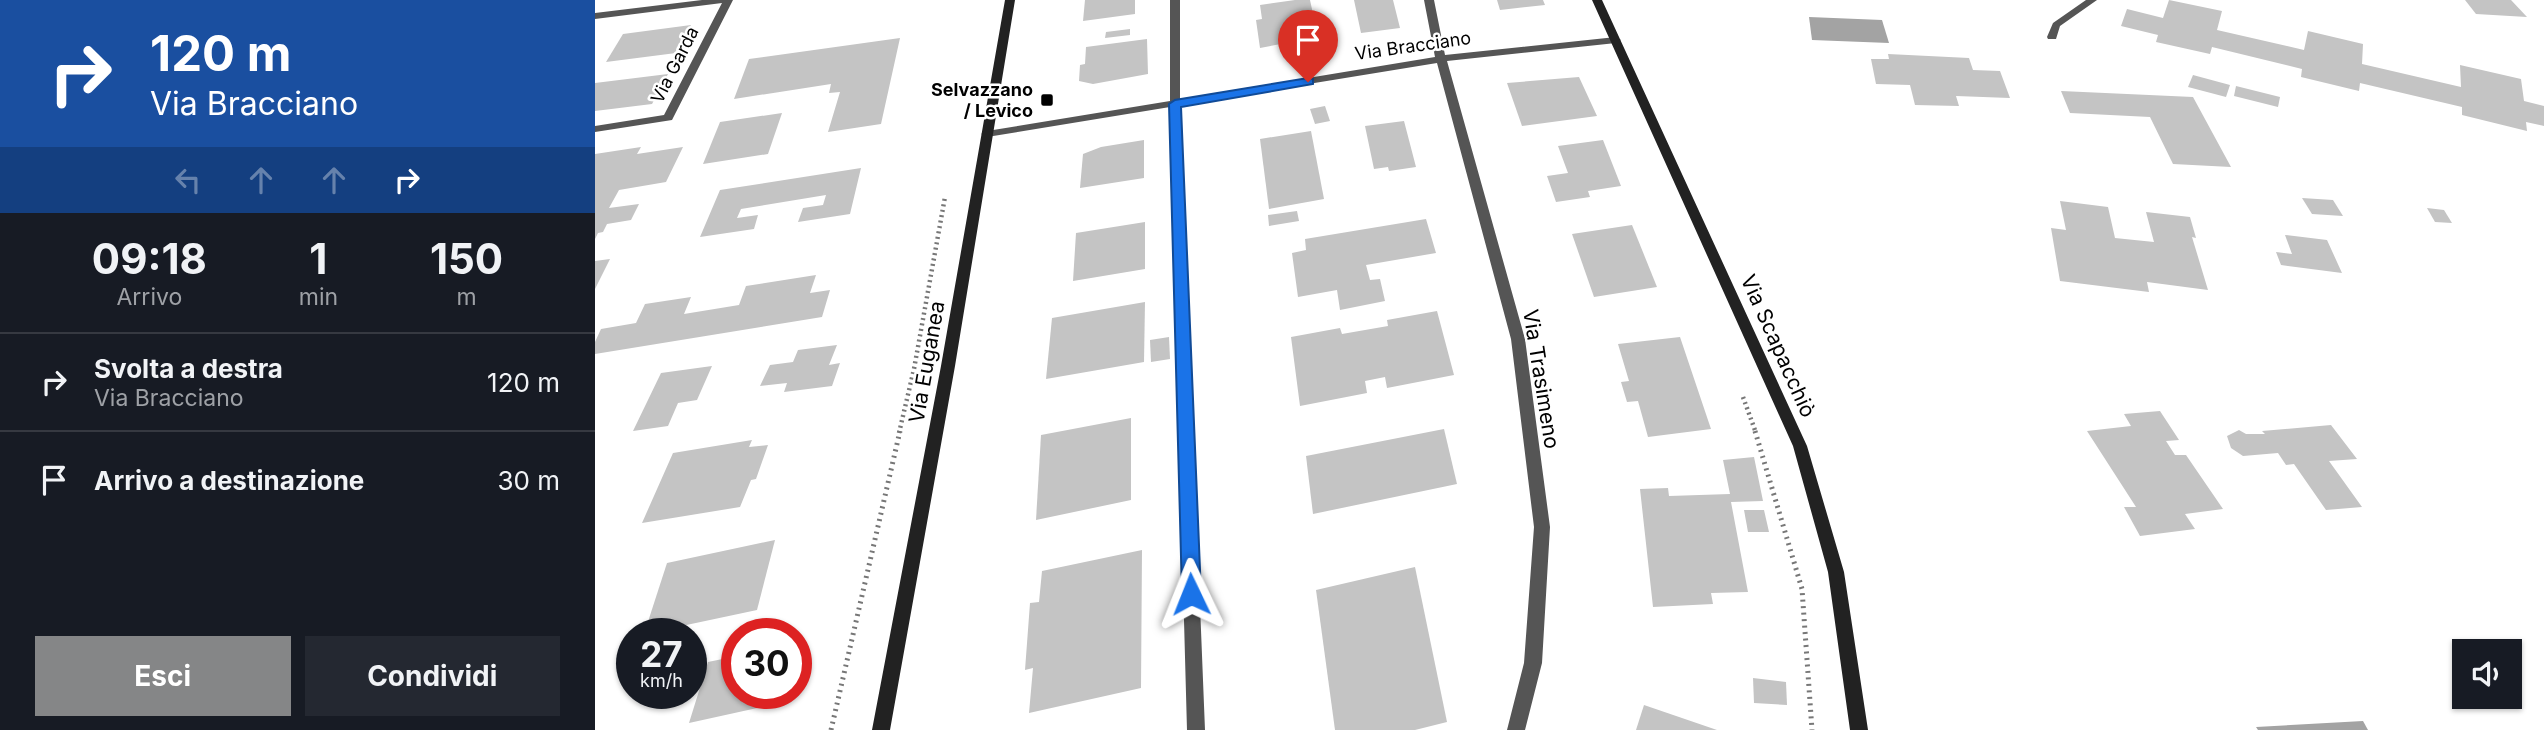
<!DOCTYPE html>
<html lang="it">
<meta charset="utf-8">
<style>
body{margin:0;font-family:Inter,sans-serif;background:#242831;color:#f1f3f6;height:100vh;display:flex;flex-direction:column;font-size:26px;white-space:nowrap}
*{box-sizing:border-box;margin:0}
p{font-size:23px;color:#9ea1a6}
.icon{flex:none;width:38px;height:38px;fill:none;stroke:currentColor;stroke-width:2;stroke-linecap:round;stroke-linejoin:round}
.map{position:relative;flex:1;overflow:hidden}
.panel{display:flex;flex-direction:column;background:#171b24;width:595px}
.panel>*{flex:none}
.hud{background:#1a4fa0;color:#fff;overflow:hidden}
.tools{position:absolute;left:1857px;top:639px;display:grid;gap:14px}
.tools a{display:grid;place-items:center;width:70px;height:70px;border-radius:0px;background:#171b24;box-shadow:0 2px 5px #0004;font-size:35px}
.speed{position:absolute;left:21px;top:618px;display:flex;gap:14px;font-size:35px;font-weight:700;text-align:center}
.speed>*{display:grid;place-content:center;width:91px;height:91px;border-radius:50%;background:#171b24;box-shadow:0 2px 5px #0004;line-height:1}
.speed small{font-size:18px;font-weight:400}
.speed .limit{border:10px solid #d22;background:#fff;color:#111}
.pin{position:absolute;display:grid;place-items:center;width:60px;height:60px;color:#fff;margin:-72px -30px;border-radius:50% 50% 50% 0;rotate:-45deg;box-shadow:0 0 7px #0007}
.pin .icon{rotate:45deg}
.me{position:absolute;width:77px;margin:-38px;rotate:358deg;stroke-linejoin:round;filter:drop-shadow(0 0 5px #0008)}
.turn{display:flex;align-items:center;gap:24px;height:147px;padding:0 35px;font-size:32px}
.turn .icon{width:91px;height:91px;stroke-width:2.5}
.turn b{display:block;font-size:49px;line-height:60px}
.lanes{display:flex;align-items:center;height:66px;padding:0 35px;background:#0003;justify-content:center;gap:35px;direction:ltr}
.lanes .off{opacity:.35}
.eta{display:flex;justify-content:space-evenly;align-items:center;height:119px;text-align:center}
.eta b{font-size:42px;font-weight:700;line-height:49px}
.primary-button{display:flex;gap:14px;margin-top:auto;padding:14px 35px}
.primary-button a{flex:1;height:80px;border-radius:0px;background:#858687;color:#fff;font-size:28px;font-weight:700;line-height:80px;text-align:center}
.primary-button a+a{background:#242831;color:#f1f3f6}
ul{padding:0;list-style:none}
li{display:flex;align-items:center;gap:21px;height:98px;padding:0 35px;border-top:2px solid #363941}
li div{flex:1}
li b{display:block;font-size:26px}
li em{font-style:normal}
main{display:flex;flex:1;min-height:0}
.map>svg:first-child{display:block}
.water{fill:#a3a3a3}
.building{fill:#c4c4c4}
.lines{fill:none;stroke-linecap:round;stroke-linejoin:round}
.path-far1{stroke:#777;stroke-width:4.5;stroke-dasharray:2 3.5;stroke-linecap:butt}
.path{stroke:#777;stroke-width:5;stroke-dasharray:2 4.5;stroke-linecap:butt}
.street{fill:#555;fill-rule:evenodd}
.secondary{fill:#222;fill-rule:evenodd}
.route{fill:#1a73e8;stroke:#114b97;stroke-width:2}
.poi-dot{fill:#000;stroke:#fff;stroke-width:2.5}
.labels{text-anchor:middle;stroke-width:5;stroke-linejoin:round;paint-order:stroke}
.far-street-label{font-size:18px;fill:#000;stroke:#fff}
.far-poi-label{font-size:18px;font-weight:bold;fill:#000;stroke:#fff;text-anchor:end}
.street-label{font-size:21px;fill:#000;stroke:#fff}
</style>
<main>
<section class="panel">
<div class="hud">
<div class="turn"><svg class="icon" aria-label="right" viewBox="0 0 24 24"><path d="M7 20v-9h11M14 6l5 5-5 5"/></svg><div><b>120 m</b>Via Bracciano</div></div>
<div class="lanes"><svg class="icon off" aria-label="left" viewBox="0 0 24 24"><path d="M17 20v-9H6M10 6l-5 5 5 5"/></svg><svg class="icon off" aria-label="ahead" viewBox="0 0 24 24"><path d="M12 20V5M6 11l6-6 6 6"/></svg><svg class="icon off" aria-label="ahead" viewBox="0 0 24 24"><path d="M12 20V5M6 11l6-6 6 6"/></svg><svg class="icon" aria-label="right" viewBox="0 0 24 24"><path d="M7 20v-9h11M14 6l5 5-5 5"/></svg></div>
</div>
<div class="eta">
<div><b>09:18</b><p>Arrivo</p></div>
<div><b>1</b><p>min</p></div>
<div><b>150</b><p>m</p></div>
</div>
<ul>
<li><svg class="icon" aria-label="right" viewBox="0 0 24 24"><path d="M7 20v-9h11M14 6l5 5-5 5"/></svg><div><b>Svolta a destra</b><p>Via Bracciano</p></div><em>120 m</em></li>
<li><svg class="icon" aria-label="arrive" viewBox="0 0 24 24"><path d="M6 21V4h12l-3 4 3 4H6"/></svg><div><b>Arrivo a destinazione</b></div><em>30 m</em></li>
</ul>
<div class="primary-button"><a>Esci</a><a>Condividi</a></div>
</section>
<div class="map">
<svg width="1949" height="730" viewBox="0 0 1949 730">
<rect width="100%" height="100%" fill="#fff"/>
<g class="water">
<polygon points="1214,17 1287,20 1294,43 1217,40"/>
<polygon points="1768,721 1773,730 1663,730 1661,727"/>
</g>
<g class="building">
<polygon points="490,0 540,0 540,14 488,21"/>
<polygon points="700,0 715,0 723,37 665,48 661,20 667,19 665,5"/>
<polygon points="759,0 798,0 805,28 766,33"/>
<polygon points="902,0 948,0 950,5 905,10"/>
<polygon points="1574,0 1627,11 1622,30 1709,50 1713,31 1768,44 1767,64 1866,87 1865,65 1926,79 1929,101 1949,106 1949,126 1931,122 1932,131 1867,115 1867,107 1765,83 1764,91 1706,77 1707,69 1617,47 1615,54 1561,42 1563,35 1526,26 1532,9 1568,18"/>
<polygon points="1870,0 1916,0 1932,17 1881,14"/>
<polygon points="96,25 81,53 11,62 28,34"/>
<polygon points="535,29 535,35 510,38 511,32"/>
<polygon points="305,38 286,124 233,132 245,92 234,93 236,84 139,99 154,59"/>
<polygon points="552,39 553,74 498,84 484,81 485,65 490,64 491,47"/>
<polygon points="1293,54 1374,58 1378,70 1405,71 1415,98 1361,96 1364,106 1320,105 1315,85 1281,84 1276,59 1294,59"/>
<polygon points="73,74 57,104 0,111 0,83"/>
<polygon points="1598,75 1635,85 1631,97 1593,87"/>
<polygon points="984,77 1002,116 927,126 912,83"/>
<polygon points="1641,86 1685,97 1683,107 1639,96"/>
<polygon points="1466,91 1598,97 1636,167 1578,164 1555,117 1475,113"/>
<polygon points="730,106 735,121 720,124 715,109"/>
<polygon points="187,113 173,154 108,164 125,122"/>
<polygon points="809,121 821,167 794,171 793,167 779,169 770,126"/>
<polygon points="716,131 729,199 674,209 665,139"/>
<polygon points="549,140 549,178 485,188 488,154 506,147"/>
<polygon points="1008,140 1026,186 993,191 995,197 961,202 952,176 973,173 963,146"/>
<polygon points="46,147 42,154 88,147 71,182 24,190 14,208 44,204 36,220 12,224 8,232 3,233 0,239 0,154"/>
<polygon points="266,168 255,214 203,222 208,208 228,205 231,195 146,209 142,218 163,215 159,229 105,237 125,190"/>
<polygon points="1707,198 1738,200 1748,216 1717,214"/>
<polygon points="1465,201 1513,207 1520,238 1559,242 1551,212 1595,217 1601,238 1597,237 1613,290 1552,282 1554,292 1465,281 1456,228 1471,230"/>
<polygon points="1832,208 1849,210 1857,223 1840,222"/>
<polygon points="702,211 704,221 674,226 673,215"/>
<polygon points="831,219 841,253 771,265 775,280 785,279 790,301 745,310 742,290 703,297 697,253 711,250 710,239"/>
<polygon points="550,222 550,269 478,281 481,233"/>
<polygon points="1037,225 1062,287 999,297 977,234"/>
<polygon points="1690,235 1732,240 1747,273 1686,265 1681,252 1697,254"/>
<polygon points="15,259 0,289 0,261"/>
<polygon points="221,275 215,293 235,290 227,317 0,354 0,342 6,329 41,323 50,304 96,297 89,314 144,305 151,286"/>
<polygon points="550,302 549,362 451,379 457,318"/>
<polygon points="842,311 859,375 792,388 790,377 770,381 772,393 705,406 696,337 745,328 747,334 793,326 792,320"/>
<polygon points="574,337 575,359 556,362 555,340"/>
<polygon points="1085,337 1116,429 1053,437 1043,401 1032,402 1026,382 1034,381 1023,344"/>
<polygon points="242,345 234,365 245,363 237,386 189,392 192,383 165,386 175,365 198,362 203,350"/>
<polygon points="117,366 102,400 83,403 73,426 38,431 66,373"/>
<polygon points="1565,411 1584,440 1571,441 1580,455 1591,455 1628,509 1590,514 1600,529 1545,536 1529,507 1541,507 1492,431 1536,426 1529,414"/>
<polygon points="536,418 536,500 441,520 446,435"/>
<polygon points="1736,425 1762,459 1734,461 1767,507 1731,510 1699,464 1691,465 1683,453 1648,456 1636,448 1632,436 1644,430 1651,434 1670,434 1667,431"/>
<polygon points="849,429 862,484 718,514 711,456"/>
<polygon points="157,440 154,447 173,445 161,479 156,480 145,507 47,523 78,453"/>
<polygon points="1159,457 1168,501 1136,502 1153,592 1116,593 1118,604 1058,607 1045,489 1073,488 1074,496 1135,494 1128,460"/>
<polygon points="1149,510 1169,510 1174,532 1153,532"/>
<polygon points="180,540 162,610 49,634 72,563"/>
<polygon points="547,550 546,688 434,713 438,668 430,670 435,603 444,602 447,571"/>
<polygon points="820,567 852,722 820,730 740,730 721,590"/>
<polygon points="212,642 205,671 201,672 201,644"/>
<polygon points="142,656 142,693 188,693 185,703 94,723 113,662"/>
<polygon points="1158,678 1191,682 1192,705 1159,703"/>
<polygon points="1049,705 1122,730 1041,730"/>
</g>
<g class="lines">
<g class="path-far1">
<polyline points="1148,397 1161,433"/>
<polyline points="304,433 319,369 350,197"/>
</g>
<g class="path">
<polyline points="1160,431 1207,589 1217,730"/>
<polyline points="236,730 305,431"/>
</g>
<g class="street">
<polygon points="107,0 138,0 77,120 0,132 0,126 69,115 127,3 0,19 0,13"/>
<polygon points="575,0 585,0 585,99 840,57 829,0 839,0 850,55 1021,37 1026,40 1021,43 852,61 930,339 955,527 947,663 930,730 912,730 929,663 939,527 916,339 842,63 585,105 610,730 592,730 575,107 392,137 386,134 392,131 575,101"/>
<polygon points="1491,0 1502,0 1465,26 1461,39 1453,39 1452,37 1458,23"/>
</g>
<g class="secondary">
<polygon points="410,0 420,0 360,366 295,730 277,730 346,366"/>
<polygon points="997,0 1007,0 1212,446 1249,572 1273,730 1255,730 1233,572 1198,446"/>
</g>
</g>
<polygon class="route" points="713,78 718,79 718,84 586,107 606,594 603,600 596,602 589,600 587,594 574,104 580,100"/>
<rect class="poi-dot" x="445" y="93" width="14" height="14" rx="3.5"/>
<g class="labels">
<g class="far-street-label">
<text transform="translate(818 46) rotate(-8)" y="6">Via Bracciano</text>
<text transform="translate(80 65) rotate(-63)" y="6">Via Garda</text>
</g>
<g class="far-poi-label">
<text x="438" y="96">Selvazzano<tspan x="438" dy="21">/ Levico</tspan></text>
</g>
<g class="street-label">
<text transform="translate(1183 346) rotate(66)" y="7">Via Scapacchiò</text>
<text transform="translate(332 362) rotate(-80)" y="7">Via Euganea</text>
<text transform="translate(946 379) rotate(81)" y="7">Via Trasimeno</text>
</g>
</g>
</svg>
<div class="tools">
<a><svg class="icon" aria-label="sound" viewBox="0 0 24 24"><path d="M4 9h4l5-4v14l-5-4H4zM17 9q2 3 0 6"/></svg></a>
</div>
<div class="speed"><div>27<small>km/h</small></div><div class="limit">30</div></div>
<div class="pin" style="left:713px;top:82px;background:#d93025"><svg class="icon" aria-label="arrive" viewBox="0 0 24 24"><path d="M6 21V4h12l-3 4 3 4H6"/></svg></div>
<svg class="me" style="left:596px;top:594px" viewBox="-20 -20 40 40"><path d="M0-17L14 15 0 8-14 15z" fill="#1a73e8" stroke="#fff" stroke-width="4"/></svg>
</div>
</main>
